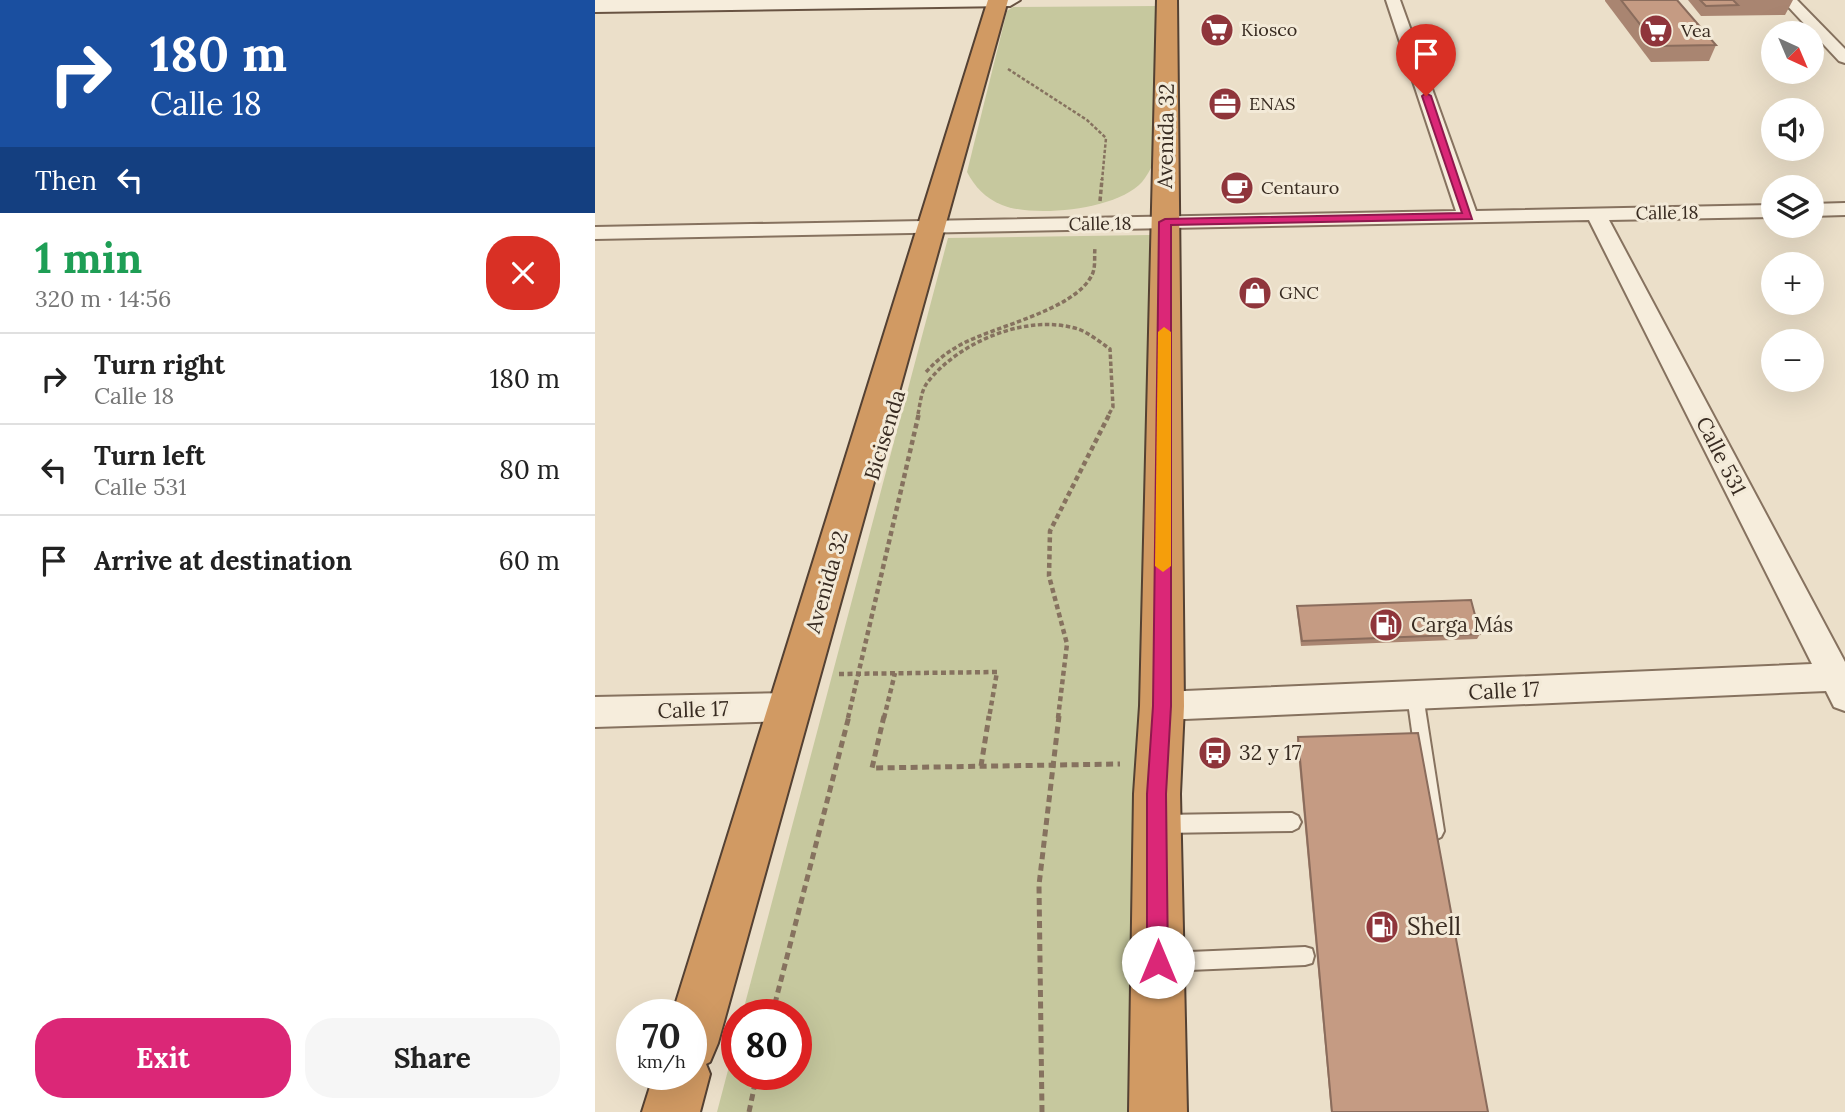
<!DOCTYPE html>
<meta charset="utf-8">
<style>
body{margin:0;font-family:Lora,serif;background:#f6f6f6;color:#222;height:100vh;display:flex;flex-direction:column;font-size:26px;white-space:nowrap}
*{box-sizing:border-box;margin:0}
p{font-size:23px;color:#767676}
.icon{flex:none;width:38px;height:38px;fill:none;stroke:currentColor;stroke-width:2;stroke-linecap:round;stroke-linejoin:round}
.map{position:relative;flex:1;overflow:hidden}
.drawer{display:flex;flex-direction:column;background:#fff;width:595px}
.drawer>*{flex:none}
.hud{background:#1a4fa0;color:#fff;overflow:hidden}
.needle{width:46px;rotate:136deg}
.buttons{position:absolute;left:1166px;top:21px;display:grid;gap:14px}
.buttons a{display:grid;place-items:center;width:63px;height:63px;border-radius:50%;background:#fff;box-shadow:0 7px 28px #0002;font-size:35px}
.speed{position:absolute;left:21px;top:999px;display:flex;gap:14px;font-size:35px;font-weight:700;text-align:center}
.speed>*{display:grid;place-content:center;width:91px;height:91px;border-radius:50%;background:#fff;box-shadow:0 7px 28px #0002;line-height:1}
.speed small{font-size:18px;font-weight:400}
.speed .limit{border:10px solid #d22;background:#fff;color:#111}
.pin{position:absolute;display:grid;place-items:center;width:60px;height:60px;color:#fff;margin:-72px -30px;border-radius:50% 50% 50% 0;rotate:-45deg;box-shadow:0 0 7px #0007}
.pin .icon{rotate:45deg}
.me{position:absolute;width:77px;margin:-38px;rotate:0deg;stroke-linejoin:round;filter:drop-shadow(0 0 5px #0008)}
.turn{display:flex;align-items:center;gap:24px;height:147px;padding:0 35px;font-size:32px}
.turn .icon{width:91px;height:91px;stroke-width:2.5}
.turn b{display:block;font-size:49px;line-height:60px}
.then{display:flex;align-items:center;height:66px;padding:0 35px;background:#0003;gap:14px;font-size:26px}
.round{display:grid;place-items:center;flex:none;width:74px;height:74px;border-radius:28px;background:#f6f6f6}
.head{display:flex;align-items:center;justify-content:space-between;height:119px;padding:0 35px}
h1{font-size:42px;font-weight:700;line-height:52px;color:#1e9e55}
.action{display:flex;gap:14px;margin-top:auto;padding:14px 35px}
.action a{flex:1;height:80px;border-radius:28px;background:#db2777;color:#fff;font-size:28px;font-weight:700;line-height:80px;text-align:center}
.action a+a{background:#f6f6f6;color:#222}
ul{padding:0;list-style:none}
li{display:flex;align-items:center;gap:21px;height:91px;padding:0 35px;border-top:2px solid #e0e0e0}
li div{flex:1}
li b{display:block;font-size:26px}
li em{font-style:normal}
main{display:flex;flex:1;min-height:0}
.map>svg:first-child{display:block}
.green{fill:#c6c89e}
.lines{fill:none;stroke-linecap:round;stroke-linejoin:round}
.lane-casing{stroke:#86725f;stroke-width:4}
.street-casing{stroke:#86725f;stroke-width:4}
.secondary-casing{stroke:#685342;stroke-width:4}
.highway-casing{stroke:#544133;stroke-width:4}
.path-far3{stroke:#86725f;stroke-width:2.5;stroke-dasharray:3.5 2;stroke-linecap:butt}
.path-far2{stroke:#86725f;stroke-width:3.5;stroke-dasharray:4.5 2.5;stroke-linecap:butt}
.path-far1{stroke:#86725f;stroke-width:4.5;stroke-dasharray:5 3.5;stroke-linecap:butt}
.path{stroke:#86725f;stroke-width:5;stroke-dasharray:7 4.5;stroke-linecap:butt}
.lane{fill:#f6eddc;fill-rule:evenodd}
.street{fill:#f6eddc;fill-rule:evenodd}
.secondary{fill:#f6eddc;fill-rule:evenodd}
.highway{fill:#d19a63;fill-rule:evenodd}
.wall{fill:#a98571}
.building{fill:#c59b83;stroke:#8a6c5c;stroke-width:2}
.route{fill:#db2777;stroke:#8e194d;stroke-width:2}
.slow{fill:#f59e0b}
.labels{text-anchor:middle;stroke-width:6;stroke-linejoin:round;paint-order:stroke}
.far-poi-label{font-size:18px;fill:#382b21;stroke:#f3ead8;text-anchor:start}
.far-street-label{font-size:18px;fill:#382b21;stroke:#f3ead8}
.street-label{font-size:21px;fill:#382b21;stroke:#f3ead8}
.poi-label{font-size:21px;fill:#382b21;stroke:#f3ead8;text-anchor:start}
.near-poi-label{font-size:24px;fill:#382b21;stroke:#f3ead8;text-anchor:start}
</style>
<main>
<section class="drawer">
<div class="hud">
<div class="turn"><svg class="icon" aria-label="right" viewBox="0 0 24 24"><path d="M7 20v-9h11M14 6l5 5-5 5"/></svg><div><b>180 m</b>Calle 18</div></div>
<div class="then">Then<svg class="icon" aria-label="left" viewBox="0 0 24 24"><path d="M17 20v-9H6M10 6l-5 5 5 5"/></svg></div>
</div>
<div class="head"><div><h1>1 min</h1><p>320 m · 14:56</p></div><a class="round" style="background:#d93025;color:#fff"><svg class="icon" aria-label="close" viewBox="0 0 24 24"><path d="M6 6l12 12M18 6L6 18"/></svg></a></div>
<ul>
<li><svg class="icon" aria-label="right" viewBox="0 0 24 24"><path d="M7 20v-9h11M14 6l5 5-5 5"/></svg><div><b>Turn right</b><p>Calle 18</p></div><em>180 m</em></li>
<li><svg class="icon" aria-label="left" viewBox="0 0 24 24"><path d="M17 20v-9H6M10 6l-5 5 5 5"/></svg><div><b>Turn left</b><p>Calle 531</p></div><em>80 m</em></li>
<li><svg class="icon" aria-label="arrive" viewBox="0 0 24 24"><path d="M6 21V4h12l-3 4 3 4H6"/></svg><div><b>Arrive at destination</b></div><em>60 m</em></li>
</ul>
<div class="action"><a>Exit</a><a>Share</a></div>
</section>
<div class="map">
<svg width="1250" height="1112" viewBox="0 0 1250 1112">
<rect width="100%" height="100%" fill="#ebdfc9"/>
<g class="green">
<path d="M561,6L558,164C555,170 551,177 547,182C522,210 439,218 407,205C390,198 380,187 372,172L412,11L418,7Z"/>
<polygon points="555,235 536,1112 122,1112 142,1036 142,1074 201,1074 201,1015 147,1015 353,238"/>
</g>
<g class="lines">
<defs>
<g id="lane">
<polygon points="820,688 826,690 828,695 849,831 846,837 840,840 834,837 831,831 812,695 814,690"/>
<polygon points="697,813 703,816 706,822 703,828 697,831 567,833 561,830 558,824 561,818 567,815"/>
<polygon points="710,947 717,949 719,956 717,963 710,965 571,971 564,969 562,962 564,955 571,953"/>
</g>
<g id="street">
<polygon points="791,0 805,0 881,211 1178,205 1178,217 1014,220 1250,662 1250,711 1239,707 1231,691 567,720 556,716 551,706 556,696 567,692 1217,664 994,220 0,239 0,227 861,211"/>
<polygon points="1187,0 1202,0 1250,49 1250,63 1244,61"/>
<polygon points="1250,203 1250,215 1216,216 1216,204"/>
<polygon points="195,693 206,697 211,707 206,717 195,721 0,727 0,697"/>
</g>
<polygon id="secondary" points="0,0 425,0 415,6 0,12"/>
<g id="highway">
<polygon points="393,0 413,0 123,1043 115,1062 111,1064 115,1074 105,1112 47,1112 59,1074 96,1074 96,1015 77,1015"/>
<polygon points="562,0 582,0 589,706 585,794 592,1112 534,1112 539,794 545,706"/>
</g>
</defs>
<use href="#lane" class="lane-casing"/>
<use href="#street" class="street-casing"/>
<use href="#secondary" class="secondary-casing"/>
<use href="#highway" class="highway-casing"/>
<polyline class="path-far3" points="413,69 492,120 511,138 507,181"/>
<g class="path-far2">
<polyline points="505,201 507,179"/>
<path d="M331,372C341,361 351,353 365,345C399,326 479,311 497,275C501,267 499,256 500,248"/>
<path d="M323,414C325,405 326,391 332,383C363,342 432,313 483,329C494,333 505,342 515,349L518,407L514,414"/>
</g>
<g class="path-far1">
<polyline points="244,674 402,672 394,718"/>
<polyline points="253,718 324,413"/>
<polyline points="289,718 300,673"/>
<polyline points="463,718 472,644 454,576 455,531 515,413"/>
</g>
<g class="path">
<polyline points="289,716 277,768 525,764"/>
<polyline points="386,766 394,716"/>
<polyline points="177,1015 254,716"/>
<polyline points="154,1112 162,1074"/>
<polyline points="447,1112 444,885 464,716"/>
</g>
<use href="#lane" class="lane"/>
<use href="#street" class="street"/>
<use href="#secondary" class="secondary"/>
<use href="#highway" class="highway"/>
</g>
<g class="wall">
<polygon points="1010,0 1082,0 1121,45 1114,61 1056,62 1010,1"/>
<polygon points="1093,0 1198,0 1190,15 1106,16"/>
<polygon points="702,606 885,634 882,639 706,646 702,612"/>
<polygon points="703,737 893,1112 736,1112 702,741"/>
</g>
<g class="building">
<polygon points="1026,0 1082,0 1121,45 1062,46"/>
<polygon points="1105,0 1138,0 1143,5 1111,6"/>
<polygon points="876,600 885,634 707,641 702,606"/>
<polygon points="823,733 893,1112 737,1112 703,737"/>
</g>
<polygon class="route" points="831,93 836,96 877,219 576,225 576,706 571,794 573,962 570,970 563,973 555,970 552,962 552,794 558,706 564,222 570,219 867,213 827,96"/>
<polygon class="slow" points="569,327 576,332 576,566 568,572 560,566 563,332"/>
<defs>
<symbol id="supermarket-disc" viewBox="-11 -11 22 22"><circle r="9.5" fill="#8f353b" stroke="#f3ead8"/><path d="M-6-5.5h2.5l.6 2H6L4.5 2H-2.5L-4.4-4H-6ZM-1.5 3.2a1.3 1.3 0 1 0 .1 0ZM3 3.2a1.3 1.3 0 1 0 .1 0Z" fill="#fff"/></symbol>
<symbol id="office-disc" viewBox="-11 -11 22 22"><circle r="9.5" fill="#8f353b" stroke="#f3ead8"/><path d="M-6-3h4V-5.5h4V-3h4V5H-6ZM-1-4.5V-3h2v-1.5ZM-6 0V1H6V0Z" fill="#fff"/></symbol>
<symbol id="cafe-disc" viewBox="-11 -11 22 22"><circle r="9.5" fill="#8f353b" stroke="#f3ead8"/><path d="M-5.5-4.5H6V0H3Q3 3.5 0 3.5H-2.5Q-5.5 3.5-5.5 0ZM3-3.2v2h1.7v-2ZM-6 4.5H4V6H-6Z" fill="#fff"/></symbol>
<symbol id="shop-disc" viewBox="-11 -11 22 22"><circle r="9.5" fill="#8f353b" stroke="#f3ead8"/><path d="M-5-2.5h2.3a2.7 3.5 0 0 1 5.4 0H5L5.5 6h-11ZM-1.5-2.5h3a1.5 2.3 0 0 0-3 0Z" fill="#fff"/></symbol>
<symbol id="fuel-disc" viewBox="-11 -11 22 22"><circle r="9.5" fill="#8f353b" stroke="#f3ead8"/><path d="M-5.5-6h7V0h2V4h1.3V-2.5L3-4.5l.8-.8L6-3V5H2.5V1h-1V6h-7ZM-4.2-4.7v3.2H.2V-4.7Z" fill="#fff"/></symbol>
<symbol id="bus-disc" viewBox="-11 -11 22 22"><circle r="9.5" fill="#8f353b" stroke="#f3ead8"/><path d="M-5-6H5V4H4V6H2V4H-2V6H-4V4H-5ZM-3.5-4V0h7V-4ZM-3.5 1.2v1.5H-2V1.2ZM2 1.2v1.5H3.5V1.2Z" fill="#fff"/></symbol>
</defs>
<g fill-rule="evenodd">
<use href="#supermarket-disc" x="603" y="11" width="38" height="38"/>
<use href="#supermarket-disc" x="1042" y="12" width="38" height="38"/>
<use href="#office-disc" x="611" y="85" width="38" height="38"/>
<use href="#cafe-disc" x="623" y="169" width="38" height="38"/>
<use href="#shop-disc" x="641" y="274" width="38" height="38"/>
<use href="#fuel-disc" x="772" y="606" width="38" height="38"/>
<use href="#bus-disc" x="601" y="734" width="38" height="38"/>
<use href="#fuel-disc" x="768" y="908" width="38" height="38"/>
</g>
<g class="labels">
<g class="far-poi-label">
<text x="646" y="36">Kiosco</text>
<text x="1086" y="37">Vea</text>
<text x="654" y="110">ENAS</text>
<text x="666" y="194">Centauro</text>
<text x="684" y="299">GNC</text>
</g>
<g class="far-street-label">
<text transform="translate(1072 213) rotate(-1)" y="6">Calle 18</text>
<text transform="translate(505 224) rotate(-1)" y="6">Calle 18</text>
</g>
<g class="street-label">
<text transform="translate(571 136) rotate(-89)" y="7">Avenida 32</text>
<text transform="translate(290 435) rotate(-73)" y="7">Bicisenda</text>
<text transform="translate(1126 456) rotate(63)" y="7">Calle 531</text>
<text transform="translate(232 582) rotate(-74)" y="7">Avenida 32</text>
<text transform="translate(909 691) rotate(-3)" y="7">Calle 17</text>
<text transform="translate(98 710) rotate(-2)" y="7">Calle 17</text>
</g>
<g class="poi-label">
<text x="816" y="632">Carga Más</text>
<text x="644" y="760">32 y 17</text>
</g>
<g class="near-poi-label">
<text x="812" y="935">Shell</text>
</g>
</g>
</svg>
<div class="buttons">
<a><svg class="needle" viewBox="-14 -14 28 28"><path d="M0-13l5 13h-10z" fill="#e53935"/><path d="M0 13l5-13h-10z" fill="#767676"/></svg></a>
<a><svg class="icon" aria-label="sound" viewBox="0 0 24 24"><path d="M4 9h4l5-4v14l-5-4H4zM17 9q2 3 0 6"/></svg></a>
<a><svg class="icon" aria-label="layers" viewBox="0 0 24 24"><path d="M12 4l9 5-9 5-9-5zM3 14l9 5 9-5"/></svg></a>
<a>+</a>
<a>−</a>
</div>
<div class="speed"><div>70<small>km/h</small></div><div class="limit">80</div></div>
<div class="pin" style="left:831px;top:96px;background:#d93025"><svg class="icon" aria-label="arrive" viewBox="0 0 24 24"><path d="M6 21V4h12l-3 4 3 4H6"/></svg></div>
<svg class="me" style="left:563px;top:962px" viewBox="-20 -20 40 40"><circle r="19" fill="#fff"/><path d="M0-13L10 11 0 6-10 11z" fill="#db2777"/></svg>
</div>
</main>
